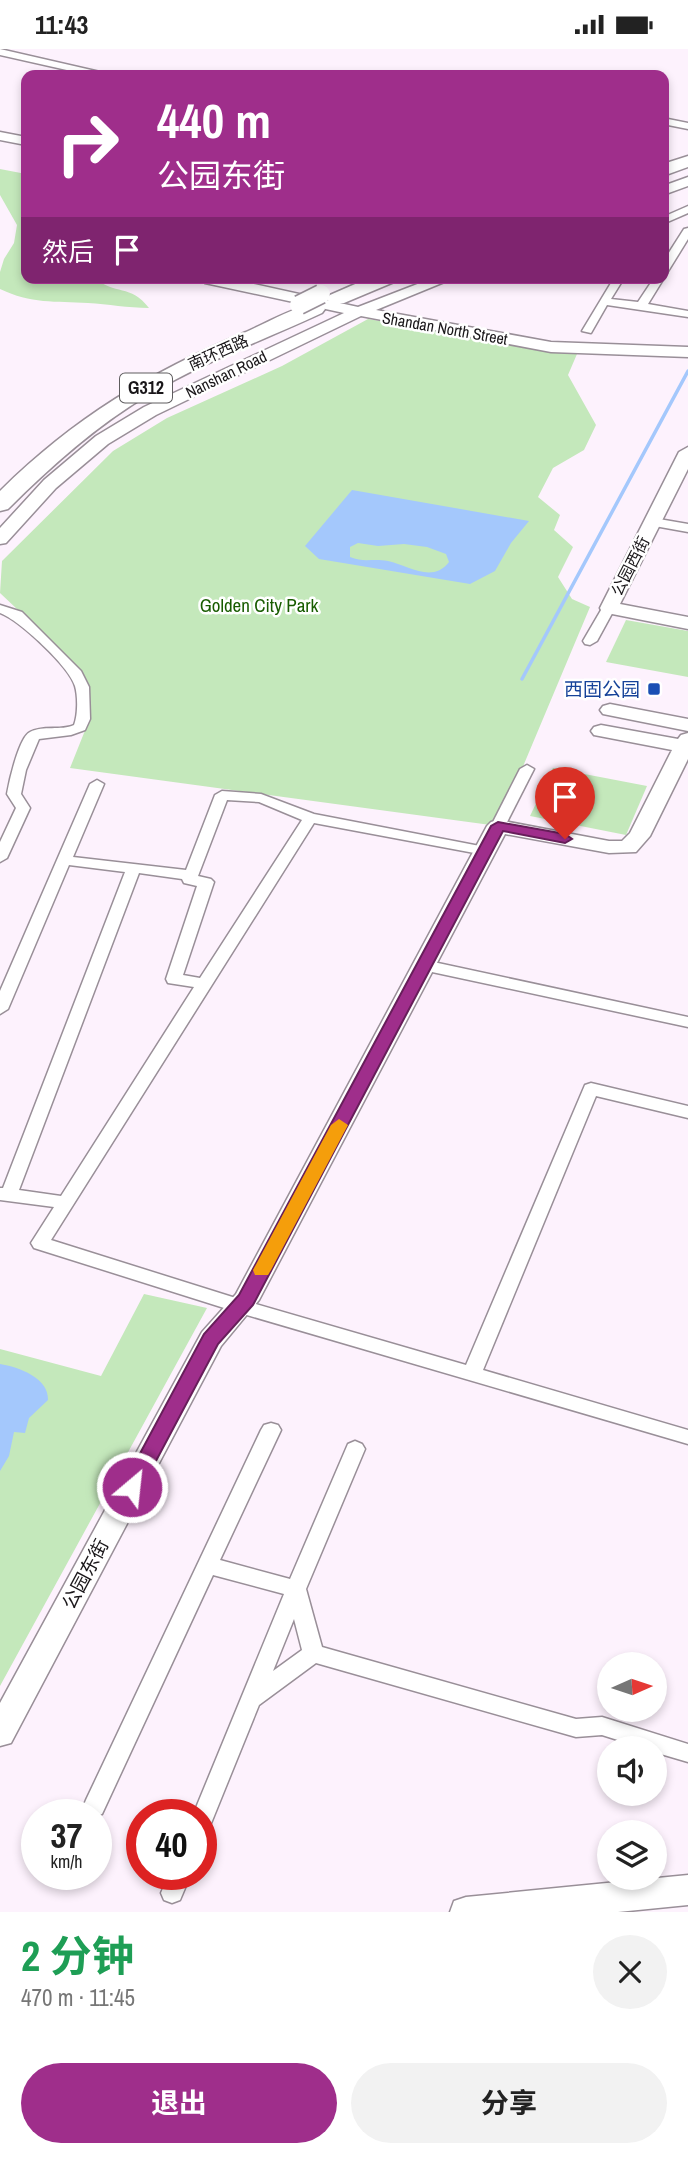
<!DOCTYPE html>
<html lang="zh">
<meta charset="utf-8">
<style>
body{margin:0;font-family:"Archivo Narrow","Noto Sans SC",sans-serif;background:#f2f2f2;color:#222;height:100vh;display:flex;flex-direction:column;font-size:26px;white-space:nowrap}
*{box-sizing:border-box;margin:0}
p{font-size:23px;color:#767676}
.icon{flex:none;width:38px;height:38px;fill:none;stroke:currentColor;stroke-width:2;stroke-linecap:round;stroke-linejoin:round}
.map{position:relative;height:1863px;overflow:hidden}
.side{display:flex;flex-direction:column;background:#fff;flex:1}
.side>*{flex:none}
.banner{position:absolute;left:21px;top:21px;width:648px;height:214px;border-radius:14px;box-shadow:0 4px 10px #0003;background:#9f2e8b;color:#fff;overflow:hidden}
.needle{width:46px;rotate:87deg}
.controls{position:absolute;left:597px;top:1603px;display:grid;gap:14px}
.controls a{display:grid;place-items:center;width:70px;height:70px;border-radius:50%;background:#fff;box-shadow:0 4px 10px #0003;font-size:35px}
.speed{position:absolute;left:21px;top:1750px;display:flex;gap:14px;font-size:35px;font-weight:700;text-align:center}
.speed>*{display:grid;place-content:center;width:91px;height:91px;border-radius:50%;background:#fff;box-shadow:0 4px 10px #0003;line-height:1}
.speed small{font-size:18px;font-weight:400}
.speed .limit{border:10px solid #d22;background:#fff;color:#111}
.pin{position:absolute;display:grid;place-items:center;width:60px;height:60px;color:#fff;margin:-72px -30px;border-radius:50% 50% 50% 0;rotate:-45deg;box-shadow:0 0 7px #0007}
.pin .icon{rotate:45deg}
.me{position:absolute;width:77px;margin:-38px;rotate:28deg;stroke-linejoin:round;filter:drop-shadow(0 0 5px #0008)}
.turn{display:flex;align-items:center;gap:24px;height:147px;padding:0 21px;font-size:32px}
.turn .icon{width:91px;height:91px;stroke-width:2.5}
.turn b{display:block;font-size:49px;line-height:60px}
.then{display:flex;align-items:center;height:66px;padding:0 21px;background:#0003;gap:14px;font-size:26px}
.round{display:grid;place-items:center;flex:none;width:74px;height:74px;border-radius:37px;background:#f2f2f2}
.summary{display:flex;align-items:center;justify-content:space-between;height:119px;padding:0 21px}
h1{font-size:42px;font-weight:700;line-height:52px;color:#1e9e55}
.action{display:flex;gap:14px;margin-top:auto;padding:14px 21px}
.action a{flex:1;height:80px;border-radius:42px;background:#9f2e8b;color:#fff;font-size:28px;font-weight:700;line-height:80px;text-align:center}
.action a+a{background:#f2f2f2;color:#222}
.status{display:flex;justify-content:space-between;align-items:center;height:49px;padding:0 35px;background:#fff;direction:ltr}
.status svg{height:19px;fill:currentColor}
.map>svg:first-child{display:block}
.green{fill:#c4e8bb}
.water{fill:#a4c8fc;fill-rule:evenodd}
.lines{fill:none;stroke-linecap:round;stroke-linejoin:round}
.stream{stroke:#a4c8fc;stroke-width:3.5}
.street-casing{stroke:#998f98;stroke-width:3}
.secondary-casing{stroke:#998f98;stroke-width:3}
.highway-casing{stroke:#998f98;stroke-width:3}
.street{fill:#fff;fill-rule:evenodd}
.secondary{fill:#fff;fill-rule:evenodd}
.highway{fill:#fff;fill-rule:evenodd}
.highway-bridge-casing{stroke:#998f98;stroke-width:21;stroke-linecap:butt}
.highway-bridge{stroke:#fff;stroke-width:18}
.route{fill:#9f2e8b;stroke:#671e5a;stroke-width:2}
.slow{fill:#f59e0b}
.transit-dot{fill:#1a4fb4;stroke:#fff;stroke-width:2.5}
.labels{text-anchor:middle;stroke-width:5;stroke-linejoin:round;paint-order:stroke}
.far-street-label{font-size:16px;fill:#191619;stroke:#fff}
.shield{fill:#fff;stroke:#5e5c5e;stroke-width:2}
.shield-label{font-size:18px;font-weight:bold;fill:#191619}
.park-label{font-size:19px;fill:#185c00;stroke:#fff}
.transit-label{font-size:19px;fill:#164399;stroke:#fff;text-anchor:end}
.street-label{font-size:19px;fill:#191619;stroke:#fff}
</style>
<div class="status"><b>11:43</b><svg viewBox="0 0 49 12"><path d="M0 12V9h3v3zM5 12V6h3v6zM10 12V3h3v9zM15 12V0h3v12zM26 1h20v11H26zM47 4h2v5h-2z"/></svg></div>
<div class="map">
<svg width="688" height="1863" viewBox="0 0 688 1863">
<rect width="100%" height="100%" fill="#fdf2fd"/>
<g class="green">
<path d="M0,120L26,125V229H95C114,246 131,235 149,259C128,259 108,255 88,254C55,252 31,255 0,240V223L4,210L14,194L17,176L0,146Z"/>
<polygon points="368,270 577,305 568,326 596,376 584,401 553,419 538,448 560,466 554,481 573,498 558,528 572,550 590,558 498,777 70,719 88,674 90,637 54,595 0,544 2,512 113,402 167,369 282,317"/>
<polygon points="626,571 688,582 688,628 606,613"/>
<polygon points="553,719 647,737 626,786 530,767"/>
<polygon points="144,1245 207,1259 0,1637 0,1300 101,1327"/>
</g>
<g class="water">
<path d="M352,441L529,472L511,494L495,522L470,535L319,510L305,497ZM358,494L378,497L404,495L427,498L446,505L449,513C432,535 408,516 388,512C373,509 364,514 350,508V498Z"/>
<path d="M0,1315C19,1318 49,1329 48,1351L29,1369L25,1384L14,1383L9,1407L0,1422Z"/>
</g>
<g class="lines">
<polyline class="stream" points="522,630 688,322"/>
<defs>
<g id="street">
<polygon points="0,0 100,23 104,26 89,26 0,6"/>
<polygon points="663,69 688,74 688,80 663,75"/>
<polygon points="688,157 688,164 663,175 663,168"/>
<polygon points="688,179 688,190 667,224 663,225 663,213 684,180"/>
<polygon points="663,228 664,229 648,255 688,262 688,268 607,256 591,284 582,282 614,229 624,229 611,250 638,253 654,229"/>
<polygon points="653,469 688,475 688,483 649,476 647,473"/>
<polygon points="609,555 615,559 597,592 590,596 585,595 583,592 604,556"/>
<path d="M0,556L22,563L81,622L89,638L90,670L85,681L71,686L39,690L26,721L21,745L30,759L7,809L0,813V793L16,759L7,745C9,733 19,688 30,683C43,676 61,682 74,676C78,666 78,647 75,637C69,617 19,571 0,564Z"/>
<polygon points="527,716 534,720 505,777 503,780 493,780 491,777 520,720"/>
<path d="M97,731L104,735L73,808L186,821L215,746L222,742L261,745L314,765L485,798L492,802L485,806L314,774L51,1191L242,1251L466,1316L585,1036L591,1034L688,1057V1069L596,1047L483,1321L688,1381V1395L240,1264L34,1199L31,1194L54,1158L0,1151V1139H3L125,823L69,816L8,960L0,965V942L90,735ZM227,751L259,753L302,771L200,929L183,926L214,833L211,830L198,827ZM139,824L182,830L184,834L197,837L166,930L168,934L194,938L61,1147L19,1141Z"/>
<polygon points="424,911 688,968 688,978 418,920 416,916"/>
<path d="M271,1374L278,1376L281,1381L220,1511L290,1530L348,1395L355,1392L362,1395L365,1400L306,1540L322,1598L576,1670L602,1668L688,1695V1713L654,1703V1699H643L602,1686L576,1688L316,1614L259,1656L212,1772L209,1779L201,1782V1766H193L284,1545L213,1526L102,1765L96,1767L86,1765L83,1758L86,1751L261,1381L264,1376ZM294,1570L302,1601L273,1622Z"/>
<polygon points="169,1825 191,1825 180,1851 172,1854 164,1851 161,1844"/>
</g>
<g id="secondary">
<polygon points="0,83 26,88 26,96 0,91"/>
<polygon points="688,128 688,137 663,146 663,137"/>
<polygon points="198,229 227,229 358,258 433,229 454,229 376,261 551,293 688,298 688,308 551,303 361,267 156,366 108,395 56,439 6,494 0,495 0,479 44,431 96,387 144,358 344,264 205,234"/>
<polygon points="688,398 688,420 620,555 688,568 688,580 602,563 600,559 679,403"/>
<polygon points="610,655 688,670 688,682 603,665 600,661 603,657"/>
<polygon points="601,676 678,690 681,686 688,684 688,710 650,787 636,803 609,804 505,785 259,1251 221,1297 11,1694 0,1697 0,1654 202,1283 236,1245 487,777 491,773 498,771 609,792 622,792 630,784 672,701 594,686 591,682 594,678"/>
<polygon points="688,1826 688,1856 618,1863 450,1863 454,1852 466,1848"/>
</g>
<g id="highway">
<polygon points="688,107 688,118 663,127 663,115"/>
<polygon points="369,229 397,229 394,233 344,254 330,254 327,250 330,246"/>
<path d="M315,254L322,256L325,260L322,264C264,291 203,313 148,346C96,377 51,417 8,460L0,462V442C74,369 150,323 246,283C268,273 291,260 315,254Z"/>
</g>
</defs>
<use href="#street" class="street-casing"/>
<use href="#secondary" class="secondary-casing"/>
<use href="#highway" class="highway-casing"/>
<use href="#street" class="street"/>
<use href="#secondary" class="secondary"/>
<use href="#highway" class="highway"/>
<defs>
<polyline id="highway-bridge" points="299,256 321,245"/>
</defs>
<use href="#highway-bridge" class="highway-bridge-casing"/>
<use href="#highway-bridge" class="highway-bridge"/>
</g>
<polygon class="route" points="498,773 565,785 572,790 565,794 503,782 253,1256 218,1295 139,1444 132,1446 125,1444 122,1438 204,1285 239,1246 491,777"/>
<polygon class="slow" points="339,1070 348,1076 271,1221 268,1226 255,1226 253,1221 331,1076"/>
<rect class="transit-dot" x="647" y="633" width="14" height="14" rx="3.5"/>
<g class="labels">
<g class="far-street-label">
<text transform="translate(445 279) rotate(10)" y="6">Shandan North Street</text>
<text transform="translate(218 303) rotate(-24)" y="6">南环西路</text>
<text transform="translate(226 325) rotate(-26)" y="6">Nanshan Road</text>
<text transform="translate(630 517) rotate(-63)" y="6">公园西街</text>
</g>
<rect class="shield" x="120" y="324.5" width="52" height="29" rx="5"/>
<g class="shield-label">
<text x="146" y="345">G312</text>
</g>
<g class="park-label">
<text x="259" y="563">Golden City Park</text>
</g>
<g class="transit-label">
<text x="640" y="647">西固公园</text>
</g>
<g class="street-label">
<text transform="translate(85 1525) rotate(-62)" y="7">公园东街</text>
</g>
</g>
</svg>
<div class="controls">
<a><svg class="needle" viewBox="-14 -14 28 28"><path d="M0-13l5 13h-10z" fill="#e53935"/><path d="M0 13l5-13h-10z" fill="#767676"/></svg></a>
<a><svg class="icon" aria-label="sound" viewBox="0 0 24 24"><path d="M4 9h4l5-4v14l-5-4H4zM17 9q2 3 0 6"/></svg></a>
<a><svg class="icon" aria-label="layers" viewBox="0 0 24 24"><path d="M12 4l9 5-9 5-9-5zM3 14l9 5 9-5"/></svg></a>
</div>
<div class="speed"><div>37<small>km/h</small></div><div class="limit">40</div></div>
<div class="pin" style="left:565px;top:790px;background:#d93025"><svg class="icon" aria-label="arrive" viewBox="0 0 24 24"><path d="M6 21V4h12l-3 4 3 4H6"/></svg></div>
<svg class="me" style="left:132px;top:1438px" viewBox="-20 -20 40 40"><circle r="17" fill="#9f2e8b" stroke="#fff" stroke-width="3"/><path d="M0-11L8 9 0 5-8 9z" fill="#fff"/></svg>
<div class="banner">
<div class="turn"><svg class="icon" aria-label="right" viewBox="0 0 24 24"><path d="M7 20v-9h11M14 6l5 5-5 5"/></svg><div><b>440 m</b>公园东街</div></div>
<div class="then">然后<svg class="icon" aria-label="arrive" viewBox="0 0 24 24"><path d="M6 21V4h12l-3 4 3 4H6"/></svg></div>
</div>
</div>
<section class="side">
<div class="summary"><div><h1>2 分钟</h1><p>470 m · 11:45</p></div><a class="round"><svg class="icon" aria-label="close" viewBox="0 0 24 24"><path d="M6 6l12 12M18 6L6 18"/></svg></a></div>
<div class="action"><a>退出</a><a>分享</a></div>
</section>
